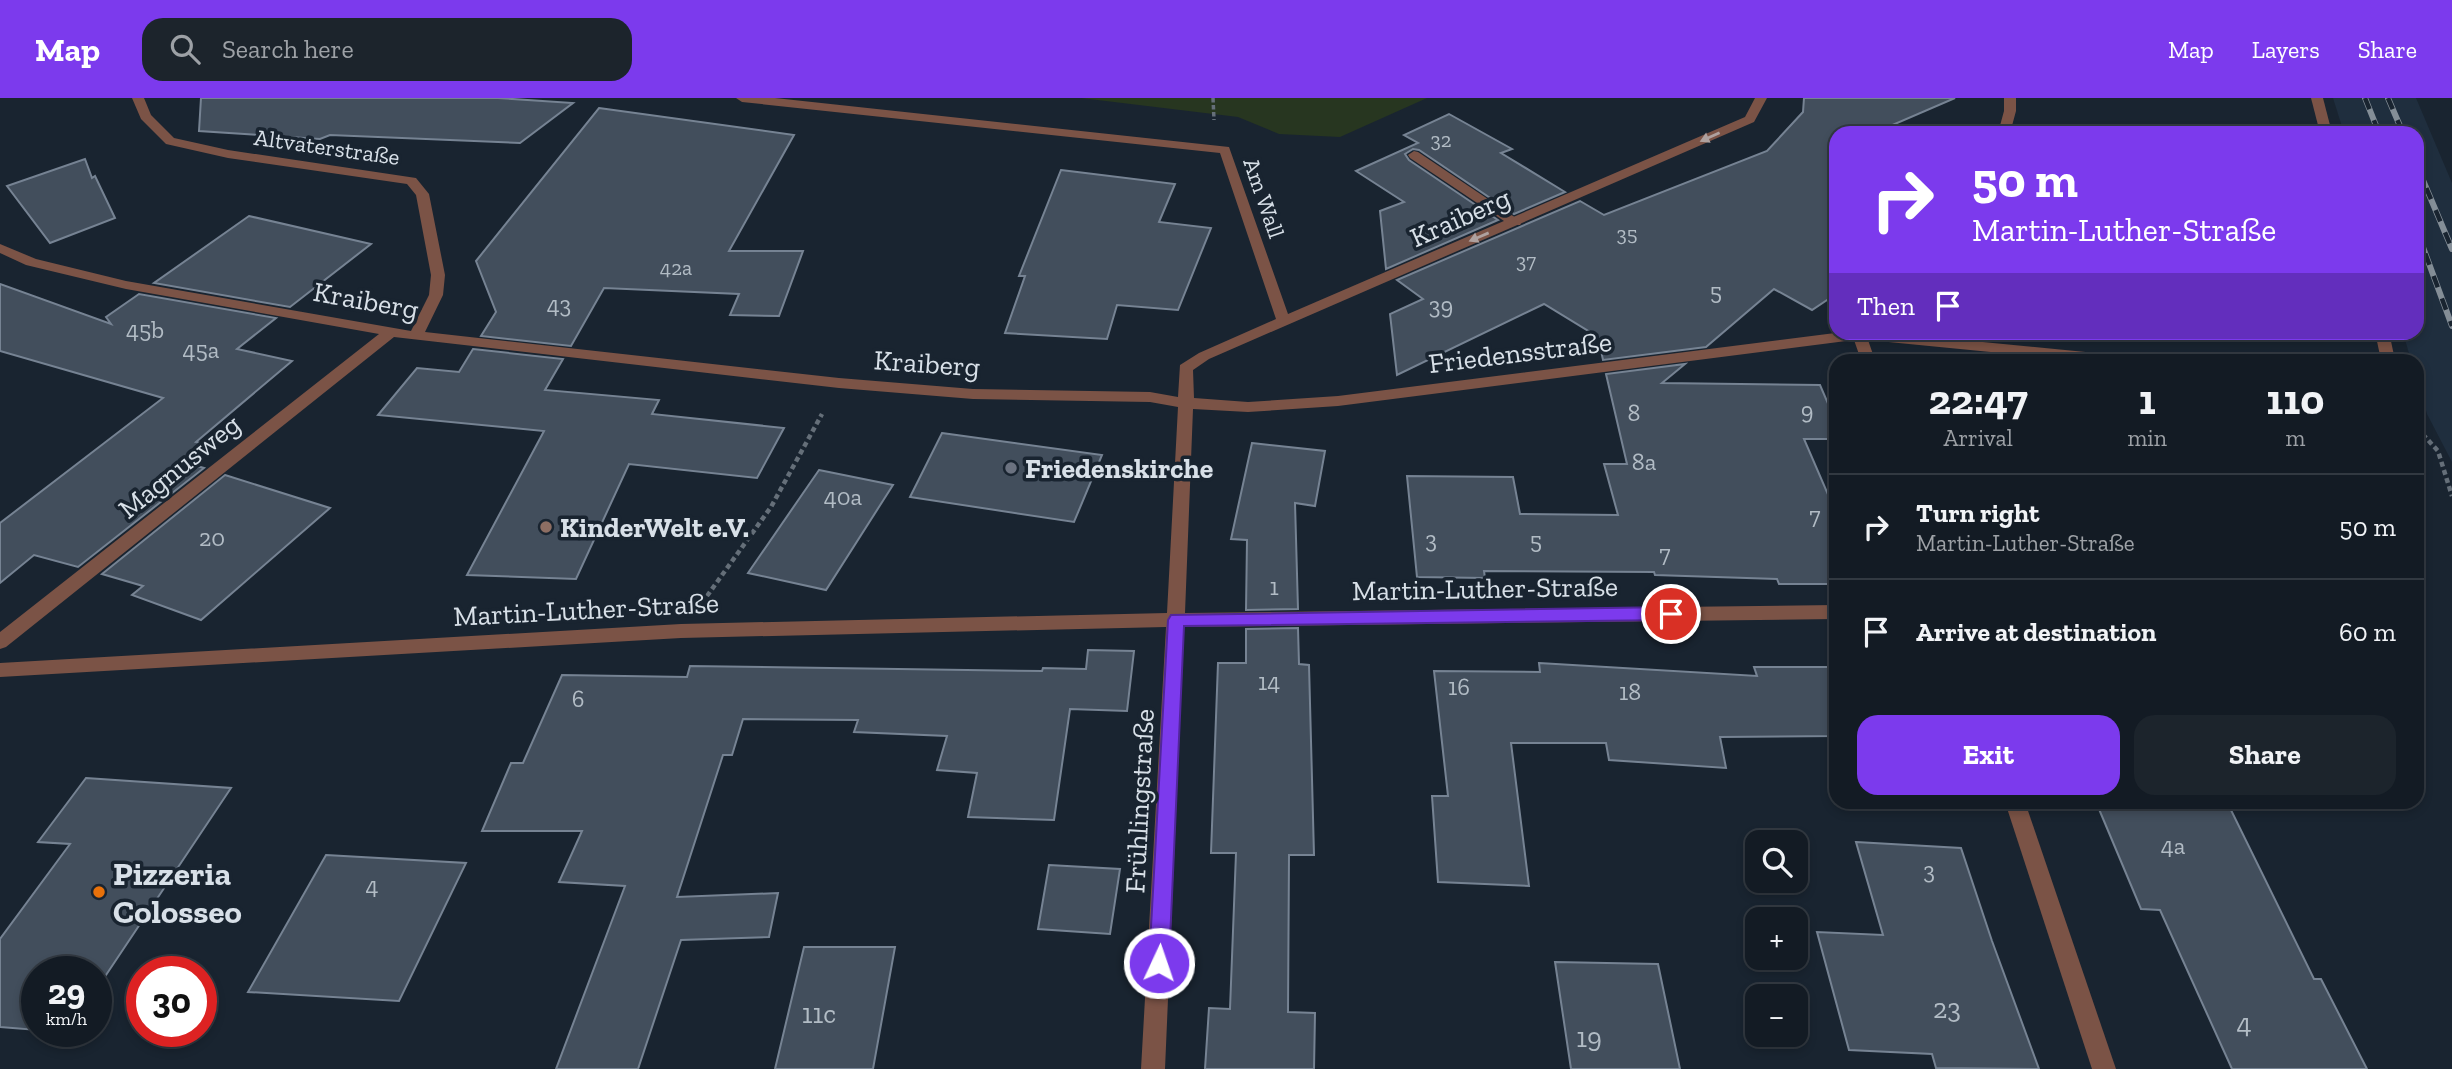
<!DOCTYPE html>
<meta charset="utf-8">
<style>
body{margin:0;font-family:"Zilla Slab",serif;background:#1c242c;color:#f1f3f6;height:100vh;display:flex;flex-direction:column;font-size:26px;white-space:nowrap}
*{box-sizing:border-box;margin:0}
p{font-size:23px;color:#9da1a6}
.icon{flex:none;width:38px;height:38px;fill:none;stroke:currentColor;stroke-width:2;stroke-linecap:round;stroke-linejoin:round}
.map{position:relative;flex:1;overflow:hidden}
.drawer{position:absolute;left:1829px;top:256px;width:595px;height:455px;display:flex;flex-direction:column;background:#131b24;border-radius:21px;box-shadow:0 4px 10px #0003,0 0 0 2px #323941}
.drawer>*{flex:none}
.guide{position:absolute;left:1829px;top:28px;width:595px;height:214px;border-radius:21px;box-shadow:0 4px 10px #0003,0 0 0 2px #323941;background:#7c3aed;color:#fff;overflow:hidden}
.buttons{position:absolute;left:1745px;top:732px;display:grid;gap:14px}
.buttons a{display:grid;place-items:center;width:63px;height:63px;border-radius:14px;background:#131b24;box-shadow:0 4px 10px #0003,0 0 0 2px #323941;font-size:35px}
.speed{position:absolute;left:21px;top:858px;display:flex;gap:14px;font-size:35px;font-weight:700;text-align:center}
.speed>*{display:grid;place-content:center;width:91px;height:91px;border-radius:50%;background:#131b24;box-shadow:0 4px 10px #0003,0 0 0 2px #323941;line-height:1}
.speed small{font-size:18px;font-weight:400}
.speed .limit{border:10px solid #d22;background:#fff;color:#111}
.pin{position:absolute;display:grid;place-items:center;width:60px;height:60px;color:#fff;margin:-30px;border:4px solid #fff;border-radius:50%;box-shadow:0 2px 7px #0007}
.me{position:absolute;width:77px;margin:-38px;rotate:3deg;stroke-linejoin:round;filter:drop-shadow(0 0 5px #0008)}
.turn{display:flex;align-items:center;gap:24px;height:147px;padding:0 28px;font-size:32px}
.turn .icon{width:91px;height:91px;stroke-width:2.5}
.turn b{display:block;font-size:49px;line-height:60px}
.then{display:flex;align-items:center;height:66px;padding:0 28px;background:#0003;gap:14px;font-size:26px}
.eta{display:flex;justify-content:space-evenly;align-items:center;height:119px;text-align:center}
.eta b{font-size:42px;font-weight:800;line-height:49px}
.primary-button{display:flex;gap:14px;margin-top:auto;padding:14px 28px}
.primary-button a{flex:1;height:80px;border-radius:21px;background:#7c3aed;color:#fff;font-size:28px;font-weight:800;line-height:80px;text-align:center}
.primary-button a+a{background:#1c242c;color:#f1f3f6}
ul{padding:0;list-style:none}
li{display:flex;align-items:center;gap:21px;height:105px;padding:0 28px;border-top:2px solid #323941}
li div{flex:1}
li b{display:block;font-size:26px}
li em{font-style:normal}
header{display:flex;align-items:center;gap:42px;box-sizing:border-box;height:98px;padding:0 35px;background:#7c3aed;color:#fff}
header strong{font-size:33px}
nav{display:flex;gap:38px;margin-inline-start:auto;font-size:24px}
.search{width:490px;height:63px;background:#1c242c;display:flex;align-items:center;gap:18px;box-sizing:border-box;padding:0 24px;border-radius:21px;color:#9da1a6;font-size:26px}
.map>svg:first-child{display:block}
.built{fill:#1f2e3e}
.green{fill:#273620}
.building{fill:#424e5c;stroke:#768393;stroke-width:2}
.lines{fill:none;stroke-linecap:round;stroke-linejoin:round}
.path-far1{stroke:#656f79;stroke-width:3.5;stroke-dasharray:4.5 2.5;stroke-linecap:butt}
.path{stroke:#656f79;stroke-width:4.5;stroke-dasharray:5 3.5;stroke-linecap:butt}
.lane{fill:#7b5346;fill-rule:evenodd}
.street{fill:#7b5346;fill-rule:evenodd}
.rail-casing{stroke:#848e97;stroke-width:6}
.rail{stroke:#192430;stroke-width:4.5;stroke-dasharray:12;stroke-linecap:butt}
.oneway{fill:#aea19f}
.route{fill:#7c3aed;stroke:#51269a;stroke-width:2}
.worship-dot{fill:#6b7280;stroke:#192430;stroke-width:2.5}
.education-dot{fill:#8d6e63;stroke:#192430;stroke-width:2.5}
.food-dot{fill:#e8710a;stroke:#192430;stroke-width:2.5}
.labels{text-anchor:middle;stroke-width:7;stroke-linejoin:round;paint-order:stroke}
.far-number-label{font-size:21px;fill:#b2bcc5}
.far-street-label{font-size:23px;fill:#d8e0e8;stroke:#192430}
.number-label{font-size:24px;fill:#b2bcc5}
.street-label{font-size:28px;fill:#d8e0e8;stroke:#192430}
.poi-label{font-size:28px;font-weight:bold;fill:#d8e0e8;stroke:#192430;text-anchor:start}
.near-number-label{font-size:28px;fill:#b2bcc5}
.near-poi-label{font-size:33px;font-weight:bold;fill:#d8e0e8;stroke:#192430;text-anchor:start}
</style>
<header>
<strong>Map</strong>
<div class="search"><svg class="icon" aria-label="search" viewBox="0 0 24 24"><circle cx="10" cy="10" r="6"/><path d="M15 15l6 6"/></svg>Search here</div>
<nav><a>Map</a><a>Layers</a><a>Share</a></nav>
</header>
<div class="map">
<svg width="2452" height="971" viewBox="0 0 2452 971">
<rect width="100%" height="100%" fill="#192430"/>
<polygon class="built" points="2333,0 2416,0 2452,85 2452,364 2427,316 2417,281 2417,262 2411,262 2403,235 2417,234 2417,35 2344,35"/>
<polygon class="green" points="1081,0 1427,0 1340,39 1279,36 1238,19"/>
<g class="building">
<polygon points="201,0 498,0 573,5 520,45 330,37 320,41 199,33"/>
<polygon points="1804,0 1955,0 1874,35 1836,35 1836,196 1812,212 1774,191 1706,249 1603,262 1598,239 1544,206 1397,277 1390,216 1423,201 1397,182 1580,103 1604,117 1767,53 1803,14"/>
<polygon points="599,10 794,37 729,153 803,153 779,218 730,217 739,196 604,190 571,248 481,238 496,214 476,163"/>
<polygon points="1449,16 1512,51 1501,55 1565,94 1514,116 1419,52 1413,51 1405,56 1409,62 1498,122 1386,171 1380,113 1404,104 1356,73 1418,45 1404,37"/>
<polygon points="85,61 92,80 95,78 115,120 50,145 7,88"/>
<polygon points="1061,72 1175,86 1159,124 1211,130 1178,212 1117,207 1107,241 1005,235 1025,178 1019,178"/>
<polygon points="249,118 371,146 290,209 154,185"/>
<polygon points="0,186 111,226 106,219 139,196 276,220 237,251 292,263 196,344 204,346 183,364 204,370 78,469 34,457 0,485 0,425 163,300 0,253"/>
<polygon points="473,251 563,261 545,292 659,302 652,316 784,330 757,380 629,366 576,481 467,477 544,333 378,317 417,270 459,274"/>
<polygon points="1685,266 1662,285 1820,287 1836,324 1836,341 1804,341 1836,415 1836,486 1779,486 1777,481 1655,477 1654,474 1484,473 1485,480 1417,479 1407,378 1513,379 1520,416 1618,417 1604,366 1627,366 1606,276"/>
<polygon points="942,335 1102,357 1074,424 910,399"/>
<polygon points="1252,345 1325,353 1315,408 1295,405 1298,511 1246,512 1247,442 1231,441"/>
<polygon points="819,372 893,387 826,492 748,475"/>
<polygon points="225,377 330,410 201,522 132,497 143,488 102,476"/>
<polygon points="1298,530 1299,566 1309,567 1314,757 1289,757 1288,914 1315,915 1314,971 1205,971 1209,910 1230,911 1236,755 1211,755 1218,565 1246,565 1246,531"/>
<polygon points="1088,552 1134,553 1127,613 1070,611 1054,722 968,719 977,675 937,672 947,638 854,634 858,622 743,621 732,657 723,657 677,799 778,795 769,839 681,842 638,971 556,971 625,788 559,784 582,733 482,733 511,665 523,665 562,577 687,579 690,568 1042,573 1043,570 1086,571"/>
<polygon points="1539,565 1757,578 1754,569 1836,569 1836,638 1720,639 1726,670 1609,662 1606,645 1511,645 1529,788 1438,784 1432,698 1448,698 1434,573 1540,574"/>
<polygon points="86,680 231,690 96,892 96,873 37,873 37,932 0,929 0,841 70,746 38,744"/>
<polygon points="2096,704 2230,710 2314,881 2321,881 2367,971 2232,971 2160,812 2141,811"/>
<polygon points="1856,744 1961,750 1992,843 2039,971 1936,970 1932,956 1849,952 1817,834 1883,837"/>
<polygon points="326,757 466,765 399,903 248,894"/>
<polygon points="1049,767 1120,771 1110,836 1038,831"/>
<polygon points="804,849 895,849 873,971 775,971"/>
<polygon points="1555,864 1658,866 1680,971 1571,971"/>
</g>
<g class="lines">
<polyline class="path-far1" points="1213,0 1214,22"/>
<g class="path">
<polyline points="2417,330 2438,353 2452,398"/>
<polyline points="707,498 771,409 822,316"/>
</g>
<polygon class="lane" points="1414,53 1418,54 1522,124 1520,127 1510,127 1410,60 1408,57"/>
<g class="street">
<polygon points="132,0 144,0 151,17 174,40 228,52 416,80 429,96 445,177 443,197 425,234 839,280 973,291 1150,294 1178,299 1180,267 1199,255 1276,221 1220,55 742,4 736,0 775,0 1229,49 1288,216 1745,19 1755,0 1767,0 1754,24 1209,261 1193,272 1194,300 1248,304 1338,298 1843,234 1880,234 2116,257 2123,262 2073,262 1868,242 1875,262 1861,262 1854,242 1338,308 1248,314 1193,311 1185,515 1836,507 1836,521 1184,529 1165,971 1141,971 1166,529 681,540 0,579 0,565 681,526 1167,515 1178,309 1150,304 973,301 839,290 394,239 6,549 0,551 0,534 379,236 126,191 26,167 0,155 0,146 36,161 126,183 411,233 429,197 431,177 416,97 407,86 228,60 166,46 141,21"/>
<polygon points="2004,0 2016,0 2016,13 2010,35 1998,35 2004,13"/>
<polygon points="2311,0 2323,0 2332,35 2320,35"/>
<polygon points="2375,234 2389,234 2395,262 2381,262"/>
<polygon points="2005,704 2025,704 2116,971 2092,971"/>
</g>
<defs>
<g id="rail">
<polyline points="2365,0 2379,35"/>
<polyline points="2388,0 2403,35"/>
<polyline points="2417,68 2452,151"/>
<polyline points="2417,133 2452,228"/>
</g>
</defs>
<use href="#rail" class="rail-casing"/>
<use href="#rail" class="rail"/>
</g>
<defs><path id="oneway-solid" d="M-6-.8H1V-3.2L6.5 0L1 3.2V.8H-6Z" transform="scale(1.75)"/></defs>
<g class="oneway">
<use href="#oneway-solid" transform="translate(1710 39) rotate(156)"/>
<use href="#oneway-solid" transform="translate(1479 139) rotate(157)"/>
</g>
<polygon class="route" points="1671,509 1679,516 1671,522 1184,528 1169,865 1166,872 1159,874 1152,872 1149,865 1168,522 1171,517"/>
<circle class="worship-dot" cx="1011" cy="370" r="7"/>
<circle class="education-dot" cx="546" cy="429" r="7"/>
<circle class="food-dot" cx="99" cy="794" r="7"/>
<g class="labels">
<g class="far-number-label">
<text x="1441" y="49">32</text>
<text x="1627" y="143">35</text>
<text x="1526" y="170">37</text>
<text x="676" y="177">42a</text>
</g>
<g class="far-street-label">
<text transform="translate(327 49) rotate(8)" y="8">Altvaterstraße</text>
<text transform="translate(1264 100) rotate(71)" y="8">Am Wall</text>
</g>
<g class="number-label">
<text x="1716" y="202">5</text>
<text x="559" y="215">43</text>
<text x="1441" y="216">39</text>
<text x="145" y="240">45b</text>
<text x="201" y="260">45a</text>
<text x="1807" y="321">9</text>
<text x="1634" y="323">8</text>
<text x="1644" y="372">8a</text>
<text x="843" y="407">40a</text>
<text x="1815" y="426">7</text>
<text x="212" y="448">20</text>
<text x="1431" y="450">3</text>
<text x="1536" y="451">5</text>
<text x="1665" y="464">7</text>
<text x="1274" y="497">1</text>
<text x="1269" y="592">14</text>
<text x="1459" y="597">16</text>
<text x="1630" y="602">18</text>
<text x="578" y="609">6</text>
<text x="2173" y="756">4a</text>
<text x="1929" y="781">3</text>
<text x="372" y="796">4</text>
</g>
<g class="street-label">
<text transform="translate(1460 119) rotate(-24)" y="10">Kraiberg</text>
<text transform="translate(366 202) rotate(10)" y="10">Kraiberg</text>
<text transform="translate(1520 254) rotate(-7)" y="10">Friedensstraße</text>
<text transform="translate(927 265) rotate(4)" y="10">Kraiberg</text>
<text transform="translate(179 368) rotate(-39)" y="10">Magnusweg</text>
<text transform="translate(1485 490) rotate(-1)" y="10">Martin-Luther-Straße</text>
<text transform="translate(586 511) rotate(-3)" y="10">Martin-Luther-Straße</text>
<text transform="translate(1139 703) rotate(-87)" y="10">Frühlingstraße</text>
</g>
<g class="poi-label">
<text x="1025" y="380">Friedenskirche</text>
<text x="560" y="439">KinderWelt e.V.</text>
</g>
<g class="near-number-label">
<text x="1947" y="920">23</text>
<text x="819" y="925">11c</text>
<text x="2244" y="935">4</text>
<text x="1589" y="949">19</text>
</g>
<g class="near-poi-label">
<text x="113" y="787">Pizzeria<tspan x="113" dy="38">Colosseo</tspan></text>
</g>
</g>
</svg>
<div class="buttons">
<a><svg class="icon" aria-label="search" viewBox="0 0 24 24"><circle cx="10" cy="10" r="6"/><path d="M15 15l6 6"/></svg></a>
<a>+</a>
<a>−</a>
</div>
<div class="speed"><div>29<small>km/h</small></div><div class="limit">30</div></div>
<div class="pin" style="left:1671px;top:516px;background:#d93025"><svg class="icon" aria-label="arrive" viewBox="0 0 24 24"><path d="M6 21V4h12l-3 4 3 4H6"/></svg></div>
<svg class="me" style="left:1159px;top:865px" viewBox="-20 -20 40 40"><circle r="17" fill="#7c3aed" stroke="#fff" stroke-width="3"/><path d="M0-11L8 9 0 5-8 9z" fill="#fff"/></svg>
<div class="guide">
<div class="turn"><svg class="icon" aria-label="right" viewBox="0 0 24 24"><path d="M7 20v-9h11M14 6l5 5-5 5"/></svg><div><b>50 m</b>Martin-Luther-Straße</div></div>
<div class="then">Then<svg class="icon" aria-label="arrive" viewBox="0 0 24 24"><path d="M6 21V4h12l-3 4 3 4H6"/></svg></div>
</div>
<section class="drawer">
<div class="eta">
<div><b>22:47</b><p>Arrival</p></div>
<div><b>1</b><p>min</p></div>
<div><b>110</b><p>m</p></div>
</div>
<ul>
<li><svg class="icon" aria-label="right" viewBox="0 0 24 24"><path d="M7 20v-9h11M14 6l5 5-5 5"/></svg><div><b>Turn right</b><p>Martin-Luther-Straße</p></div><em>50 m</em></li>
<li><svg class="icon" aria-label="arrive" viewBox="0 0 24 24"><path d="M6 21V4h12l-3 4 3 4H6"/></svg><div><b>Arrive at destination</b></div><em>60 m</em></li>
</ul>
<div class="primary-button"><a>Exit</a><a>Share</a></div>
</section>
</div>
